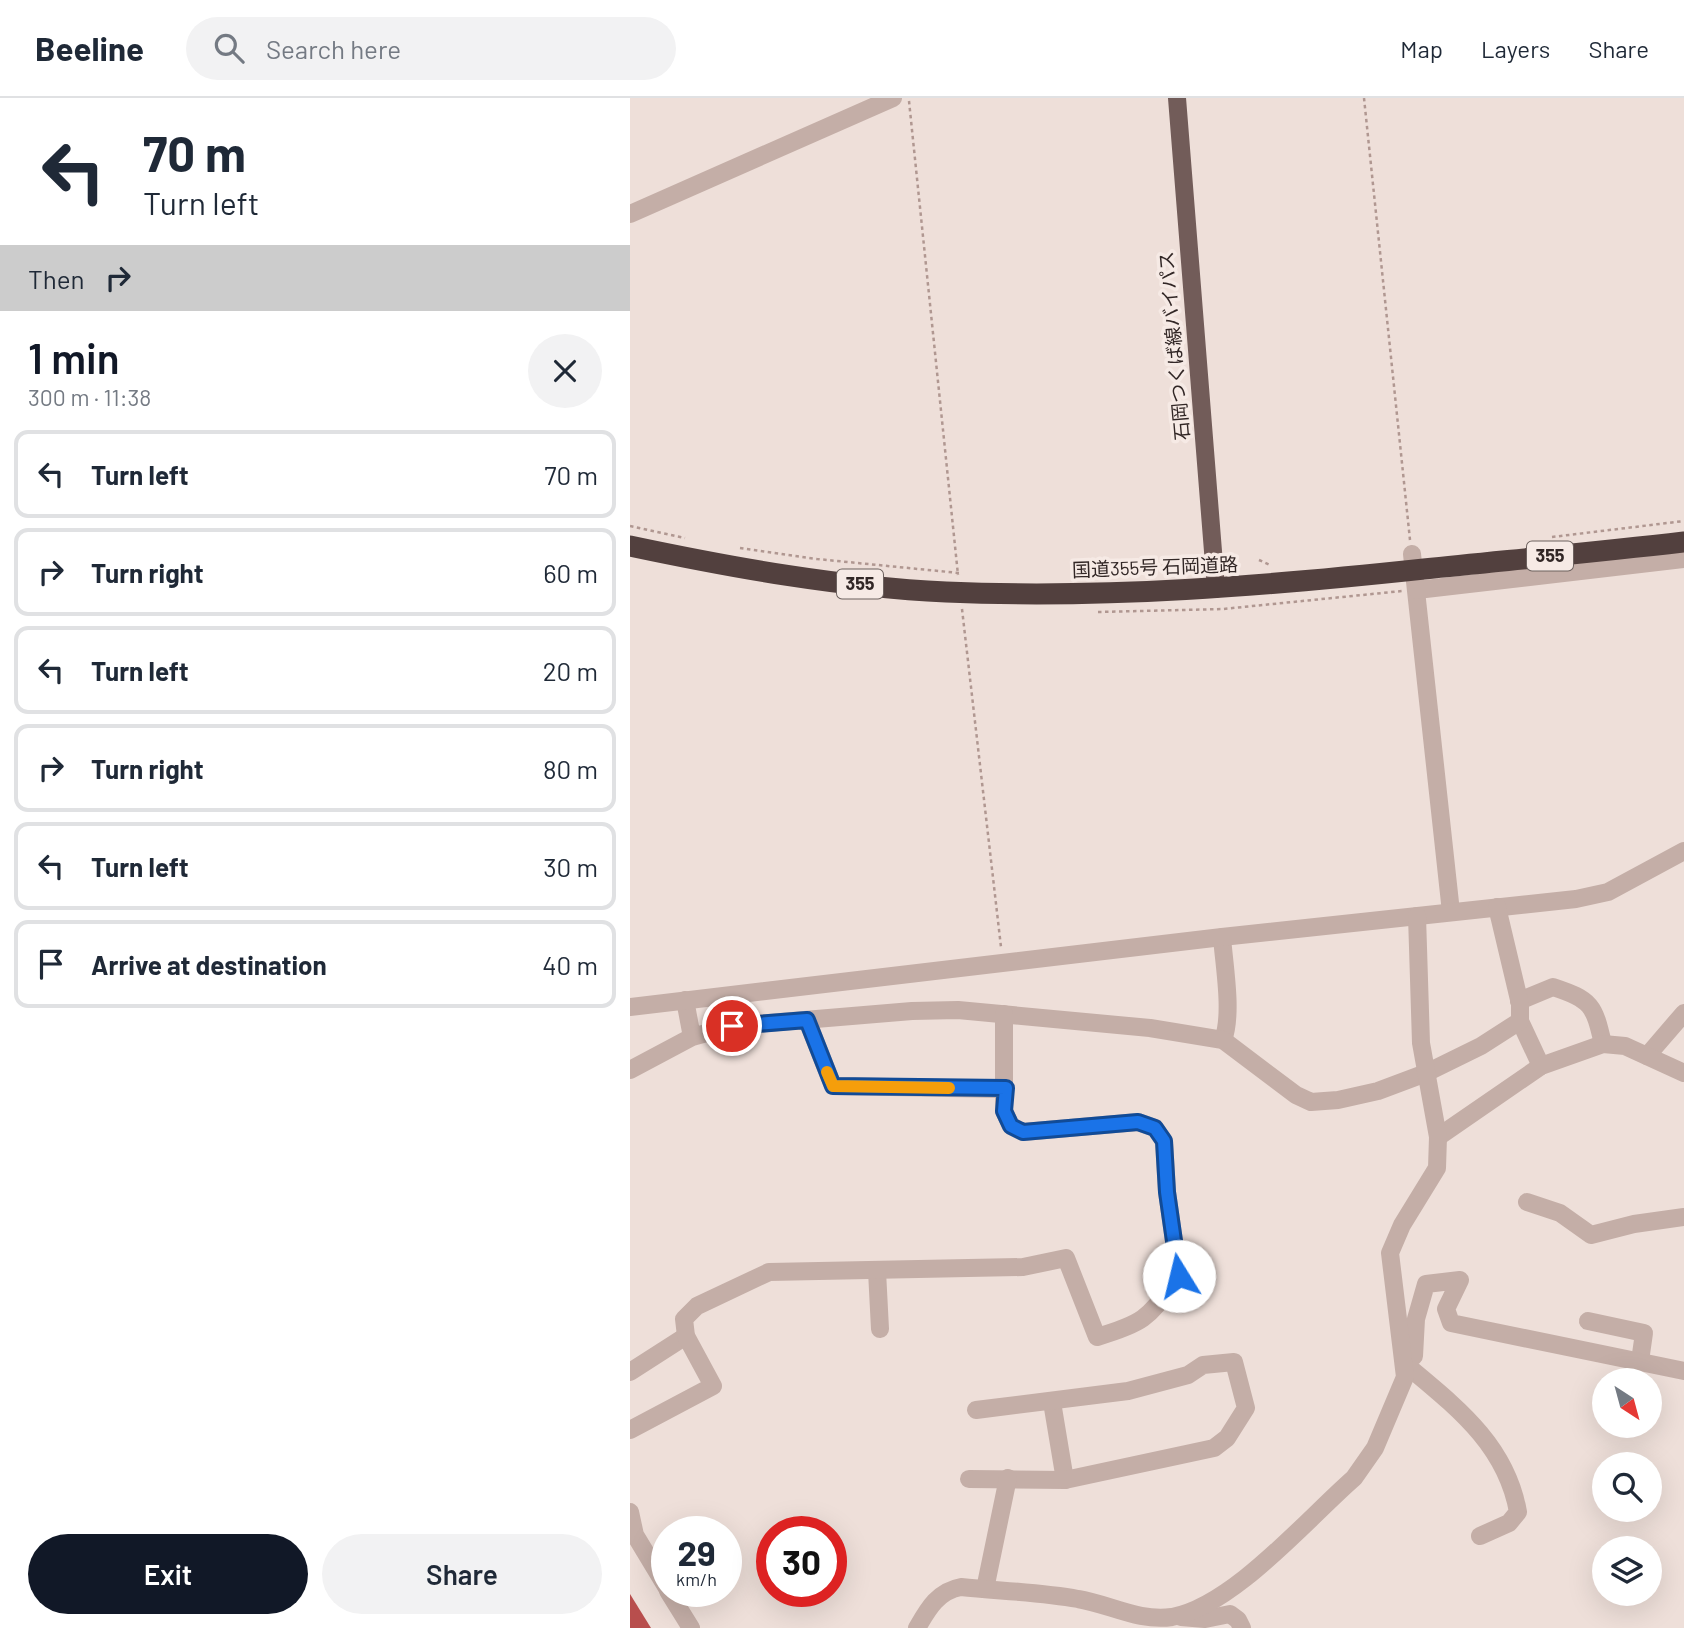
<!DOCTYPE html>
<meta charset="utf-8">
<style>
body{margin:0;font-family:Barlow,"Noto Sans JP",sans-serif;background:#f2f2f3;color:#1f2937;height:100vh;display:flex;flex-direction:column;font-size:26px;white-space:nowrap}
*{box-sizing:border-box;margin:0}
p{font-size:23px;color:#747a83}
.icon{flex:none;width:38px;height:38px;fill:none;stroke:currentColor;stroke-width:2;stroke-linecap:round;stroke-linejoin:round}
.map{position:relative;flex:1;overflow:hidden}
.details{display:flex;flex-direction:column;background:#fff;width:630px}
.details>*{flex:none}
.banner{background:#fff;color:#1f2937;overflow:hidden}
.needle{width:46px;rotate:144deg}
.tools{position:absolute;left:962px;top:1270px;display:grid;gap:14px}
.tools a{display:grid;place-items:center;width:70px;height:70px;border-radius:50%;background:#fff;box-shadow:0 7px 28px #0002;font-size:35px}
.speed{position:absolute;left:21px;top:1418px;display:flex;gap:14px;font-size:35px;font-weight:700;text-align:center}
.speed>*{display:grid;place-content:center;width:91px;height:91px;border-radius:50%;background:#fff;box-shadow:0 7px 28px #0002;line-height:1}
.speed small{font-size:18px;font-weight:400}
.speed .limit{border:10px solid #d22;background:#fff;color:#111}
.pin{position:absolute;display:grid;place-items:center;width:60px;height:60px;color:#fff;margin:-30px;border:4px solid #fff;border-radius:50%;box-shadow:0 2px 7px #0007}
.me{position:absolute;width:77px;margin:-38px;rotate:351deg;stroke-linejoin:round;filter:drop-shadow(0 0 5px #0008)}
.turn{display:flex;align-items:center;gap:24px;height:147px;padding:0 28px;font-size:32px}
.turn .icon{width:91px;height:91px;stroke-width:2.5}
.turn b{display:block;font-size:49px;line-height:60px}
.then{display:flex;align-items:center;height:66px;padding:0 28px;background:#0003;gap:14px;font-size:26px}
.round{display:grid;place-items:center;flex:none;width:74px;height:74px;border-radius:37px;background:#f2f2f3}
.overview{display:flex;align-items:center;justify-content:space-between;height:119px;padding:0 28px}
h1{font-size:42px;font-weight:600;line-height:52px;color:#111827}
.cta{display:flex;gap:14px;margin-top:auto;padding:14px 28px}
.cta a{flex:1;height:80px;border-radius:42px;background:#111827;color:#fff;font-size:28px;font-weight:600;line-height:80px;text-align:center}
.cta a+a{background:#f2f2f3;color:#1f2937}
ul{padding:0;list-style:none}
li{display:flex;align-items:center;gap:21px;height:88px;margin:0 14px 10px;padding:0 14px;border:4px solid #e0e1e3;border-radius:14px}
li div{flex:1}
li b{display:block;font-size:26px}
li em{font-style:normal}
header{display:flex;align-items:center;gap:42px;box-sizing:border-box;height:98px;padding:0 35px;background:#fff;border-bottom:2px solid #e0e1e3}
header strong{font-size:33px}
nav{display:flex;gap:38px;margin-inline-start:auto;font-size:24px}
.search{width:490px;height:63px;background:#f2f2f3;display:flex;align-items:center;gap:18px;box-sizing:border-box;padding:0 24px;border-radius:38px;color:#747a83;font-size:26px}
main{display:flex;flex:1;min-height:0}
.map>svg:first-child{display:block}
.building{fill:#b84e4d}
.lines{fill:none;stroke-linecap:round;stroke-linejoin:round}
.path{stroke:#b09791;stroke-width:2.5;stroke-dasharray:3.5 3.5;stroke-linecap:butt}
.minor{stroke:#c4aea7;stroke-width:18}
.major{stroke:#725c59;stroke-width:18}
.highway{stroke:#52403e;stroke-width:21}
.route-casing{stroke:#114b97;stroke-width:18}
.route{stroke:#1a73e8;stroke-width:12}
.slow{stroke:#f59e0b;stroke-width:12}
.labels{text-anchor:middle;stroke-width:7;stroke-linejoin:round;paint-order:stroke}
.shield{fill:#f6eae5;stroke:#6d625f;stroke-width:2}
.shield-label{font-size:18px;font-weight:bold;fill:#322726}
.street-label{font-size:19px;fill:#322726;stroke:#f6eae5}
</style>
<header>
<strong>Beeline</strong>
<div class="search"><svg class="icon" aria-label="search" viewBox="0 0 24 24"><circle cx="10" cy="10" r="6"/><path d="M15 15l6 6"/></svg>Search here</div>
<nav><a>Map</a><a>Layers</a><a>Share</a></nav>
</header>
<main>
<section class="details">
<div class="banner">
<div class="turn"><svg class="icon" aria-label="left" viewBox="0 0 24 24"><path d="M17 20v-9H6M10 6l-5 5 5 5"/></svg><div><b>70 m</b>Turn left</div></div>
<div class="then">Then<svg class="icon" aria-label="right" viewBox="0 0 24 24"><path d="M7 20v-9h11M14 6l5 5-5 5"/></svg></div>
</div>
<div class="overview"><div><h1>1 min</h1><p>300 m · 11:38</p></div><a class="round"><svg class="icon" aria-label="close" viewBox="0 0 24 24"><path d="M6 6l12 12M18 6L6 18"/></svg></a></div>
<ul>
<li><svg class="icon" aria-label="left" viewBox="0 0 24 24"><path d="M17 20v-9H6M10 6l-5 5 5 5"/></svg><div><b>Turn left</b></div><em>70 m</em></li>
<li><svg class="icon" aria-label="right" viewBox="0 0 24 24"><path d="M7 20v-9h11M14 6l5 5-5 5"/></svg><div><b>Turn right</b></div><em>60 m</em></li>
<li><svg class="icon" aria-label="left" viewBox="0 0 24 24"><path d="M17 20v-9H6M10 6l-5 5 5 5"/></svg><div><b>Turn left</b></div><em>20 m</em></li>
<li><svg class="icon" aria-label="right" viewBox="0 0 24 24"><path d="M7 20v-9h11M14 6l5 5-5 5"/></svg><div><b>Turn right</b></div><em>80 m</em></li>
<li><svg class="icon" aria-label="left" viewBox="0 0 24 24"><path d="M17 20v-9H6M10 6l-5 5 5 5"/></svg><div><b>Turn left</b></div><em>30 m</em></li>
<li><svg class="icon" aria-label="arrive" viewBox="0 0 24 24"><path d="M6 21V4h12l-3 4 3 4H6"/></svg><div><b>Arrive at destination</b></div><em>40 m</em></li>
</ul>
<div class="cta"><a>Exit</a><a>Share</a></div>
</section>
<div class="map">
<svg width="1054" height="1530" viewBox="0 0 1054 1530">
<rect width="100%" height="100%" fill="#eedfd9"/>
<polygon class="building" points="0,1496 21,1530 0,1530"/>
<g class="lines">
<g class="path">
<polyline points="734,0 780,442"/>
<polyline points="279,3 328,477"/>
<polyline points="0,428 55,440"/>
<polyline points="922,439 1054,423"/>
<polyline points="110,450 187,461 329,475"/>
<polyline points="629,462 640,467"/>
<polyline points="332,511 371,849"/>
<polyline points="468,514 593,511 772,493"/>
</g>
<g class="minor">
<polyline points="0,116 263,0"/>
<polyline points="782,456 821,814"/>
<polyline points="787,492 1054,461"/>
<path d="M592,839C594,867 603,916 593,942"/>
<polyline points="55,902 62,939"/>
<path d="M889,903L923,889C962,902 964,907 973,946"/>
<polyline points="0,909 592,839 946,801 978,794 1054,753"/>
<polyline points="177,922 203,988 375,991"/>
<polyline points="890,923 911,968"/>
<polyline points="1017,958 1054,915"/>
<polyline points="0,972 62,939 102,928 282,913 328,912 520,930 593,942 666,997 681,1004 708,1002 748,993 796,975 851,948 890,923 890,906 867,809"/>
<polyline points="808,1039 911,968 973,946 995,948 1054,975"/>
<polyline points="897,1104 930,1115 961,1137 1004,1126 1054,1119"/>
<polyline points="247,1173 250,1231"/>
<polyline points="958,1223 1014,1235 1010,1263"/>
<polyline points="0,1274 56,1238"/>
<polyline points="422,1304 435,1382"/>
<path d="M0,1332L83,1288L56,1238L54,1221L67,1208L139,1174L393,1169L436,1160L467,1239C518,1224 518,1219 549,1178L537,1094L534,1043L525,1030L508,1024L393,1034L381,1028L374,1013V916"/>
<polyline points="339,1381 435,1382 584,1350 597,1340 616,1310 604,1264 573,1267 558,1277 498,1293 346,1312"/>
<polyline points="0,1414 5,1437 37,1490"/>
<path d="M850,1438L879,1425L888,1414C876,1346 825,1308 775,1266L784,1258L786,1221L796,1186L830,1182L816,1211L821,1225L1054,1273"/>
<polyline points="355,1491 378,1380"/>
<polyline points="38,1493 61,1530"/>
<polyline points="551,1519 575,1521 600,1516 608,1522 612,1530"/>
<path d="M287,1530C298,1511 308,1493 331,1489C369,1493 410,1494 448,1501C479,1506 509,1524 542,1519C603,1508 677,1421 724,1380L745,1350L775,1279L760,1155L772,1127L807,1070L808,1039L791,945L787,818"/>
</g>
<polyline class="major" points="547,0 586,491"/>
<path class="highway" d="M0,448C104,470 210,489 316,494C477,501 635,488 794,471C881,462 968,454 1054,444"/>
</g>
<g class="lines">
<defs>
<polyline id="route" points="102,928 177,922 203,988 376,990 374,1013 381,1028 393,1034 508,1024 525,1030 534,1043 537,1094 549,1178"/>
</defs>
<use href="#route" class="route-casing"/>
<use href="#route" class="route"/>
<polyline class="slow" points="197,974 203,988 319,990"/>
</g>
<g class="labels">
<g class="shield">
<rect x="897" y="443.5" width="46" height="29" rx="5"/>
<rect x="207" y="471.5" width="46" height="29" rx="5"/>
</g>
<g class="shield-label">
<text x="920" y="464">355</text>
<text x="230" y="492">355</text>
</g>
<g class="street-label">
<text transform="translate(544 248) rotate(-95)" y="7">石岡つくば線バイパス</text>
<text transform="translate(525 469) rotate(-2)" y="7">国道355号 石岡道路</text>
</g>
</g>
</svg>
<div class="tools">
<a><svg class="needle" viewBox="-14 -14 28 28"><path d="M0-13l5 13h-10z" fill="#e53935"/><path d="M0 13l5-13h-10z" fill="#747a83"/></svg></a>
<a><svg class="icon" aria-label="search" viewBox="0 0 24 24"><circle cx="10" cy="10" r="6"/><path d="M15 15l6 6"/></svg></a>
<a><svg class="icon" aria-label="layers" viewBox="0 0 24 24"><path d="M12 4l9 5-9 5-9-5zM3 14l9 5 9-5"/></svg></a>
</div>
<div class="speed"><div>29<small>km/h</small></div><div class="limit">30</div></div>
<div class="pin" style="left:102px;top:928px;background:#d93025"><svg class="icon" aria-label="arrive" viewBox="0 0 24 24"><path d="M6 21V4h12l-3 4 3 4H6"/></svg></div>
<svg class="me" style="left:549px;top:1178px" viewBox="-20 -20 40 40"><circle r="19" fill="#fff"/><path d="M0-13L10 11 0 6-10 11z" fill="#1a73e8"/></svg>
</div>
</main>
